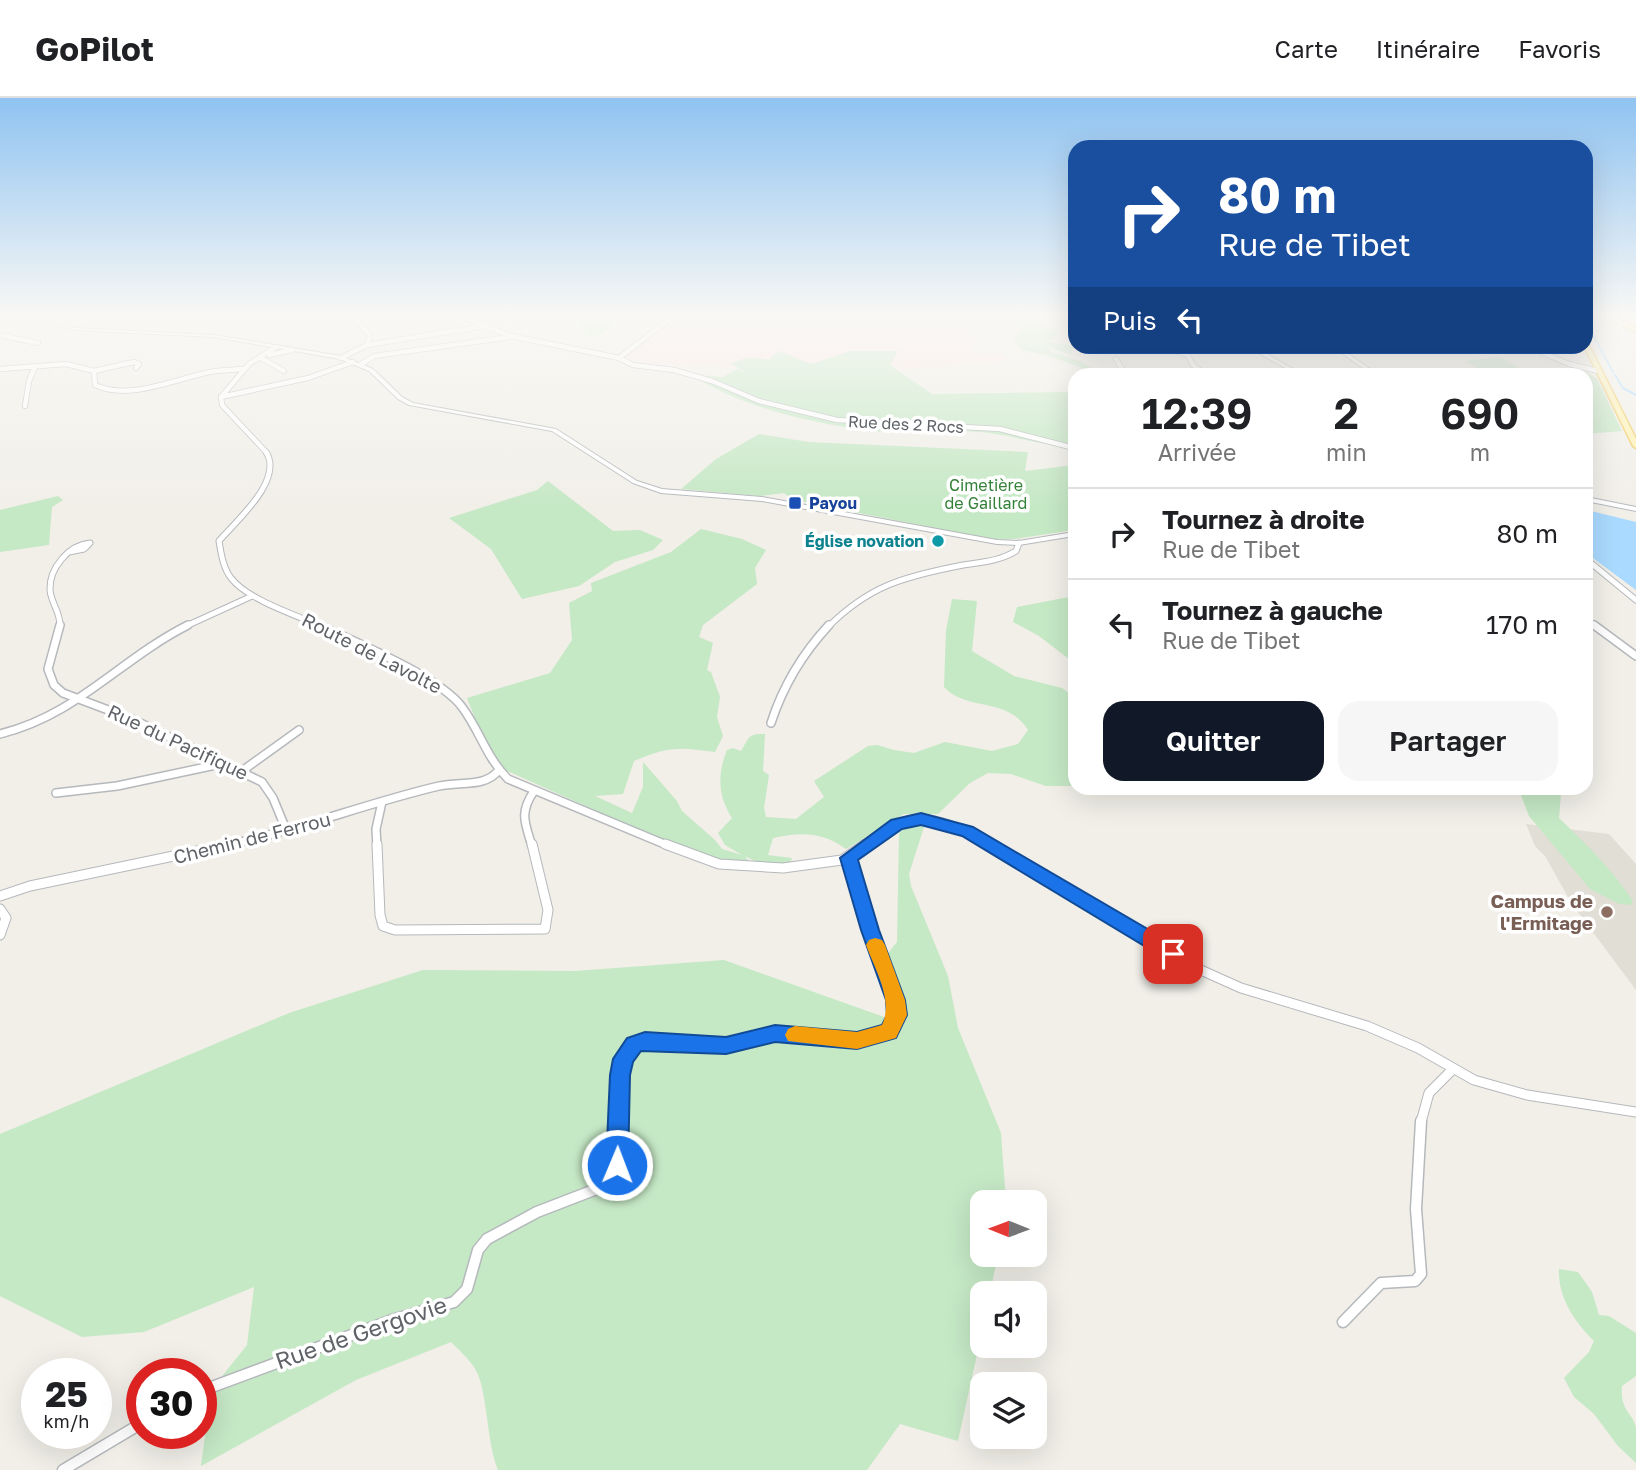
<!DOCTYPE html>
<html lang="fr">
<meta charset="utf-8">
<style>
body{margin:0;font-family:"Golos Text",sans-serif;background:#f6f6f6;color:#202124;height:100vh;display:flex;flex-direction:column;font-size:26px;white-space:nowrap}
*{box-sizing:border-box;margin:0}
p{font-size:23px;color:#757577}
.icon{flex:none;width:38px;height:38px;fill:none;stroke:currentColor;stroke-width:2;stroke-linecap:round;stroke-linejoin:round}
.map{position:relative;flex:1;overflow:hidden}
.sheet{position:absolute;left:1068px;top:270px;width:525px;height:427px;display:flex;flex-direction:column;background:#fff;border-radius:21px;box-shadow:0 7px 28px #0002}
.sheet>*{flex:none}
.guide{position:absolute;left:1068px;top:42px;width:525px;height:214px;border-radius:21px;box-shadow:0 7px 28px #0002;background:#1a4fa0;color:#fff;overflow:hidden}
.needle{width:46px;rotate:271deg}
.tools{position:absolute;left:970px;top:1092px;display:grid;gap:14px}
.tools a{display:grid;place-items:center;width:77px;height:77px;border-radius:14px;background:#fff;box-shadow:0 7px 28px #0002;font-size:35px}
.speed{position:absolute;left:21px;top:1260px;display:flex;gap:14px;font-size:35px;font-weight:700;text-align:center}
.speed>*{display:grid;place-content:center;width:91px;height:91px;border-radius:50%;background:#fff;box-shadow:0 7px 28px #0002;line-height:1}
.speed small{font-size:18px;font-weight:400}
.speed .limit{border:10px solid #d22;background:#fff;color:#111}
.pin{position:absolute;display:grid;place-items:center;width:60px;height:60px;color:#fff;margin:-30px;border-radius:14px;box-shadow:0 4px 10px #0006}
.me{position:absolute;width:77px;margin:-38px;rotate:1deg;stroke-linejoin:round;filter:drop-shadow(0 0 5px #0008)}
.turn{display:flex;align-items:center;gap:24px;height:147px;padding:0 35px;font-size:32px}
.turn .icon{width:91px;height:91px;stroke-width:2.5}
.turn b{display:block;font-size:49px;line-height:60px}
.then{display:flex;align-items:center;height:66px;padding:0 35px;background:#0003;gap:14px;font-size:26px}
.eta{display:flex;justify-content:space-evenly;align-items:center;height:119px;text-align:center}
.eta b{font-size:42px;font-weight:600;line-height:49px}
.button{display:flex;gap:14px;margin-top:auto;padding:14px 35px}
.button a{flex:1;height:80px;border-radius:21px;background:#111827;color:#fff;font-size:28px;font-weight:600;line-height:80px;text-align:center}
.button a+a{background:#f6f6f6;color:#202124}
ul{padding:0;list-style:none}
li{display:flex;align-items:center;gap:21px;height:91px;padding:0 35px;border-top:2px solid #e0e0e0}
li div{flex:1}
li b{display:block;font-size:26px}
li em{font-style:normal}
header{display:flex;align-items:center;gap:42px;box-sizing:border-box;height:98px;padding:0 35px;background:#fff;border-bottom:2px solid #e0e0e0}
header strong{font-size:33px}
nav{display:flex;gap:38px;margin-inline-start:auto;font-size:24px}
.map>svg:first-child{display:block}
.education{fill:#e1ded6}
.medical{fill:#fce8e6}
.green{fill:#c5e8c5}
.water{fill:#aadaff}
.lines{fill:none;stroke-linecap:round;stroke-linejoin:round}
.stream{stroke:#aadaff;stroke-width:2}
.minor-far4-casing{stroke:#b5b8bc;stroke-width:6}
.minor-far3-casing{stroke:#b5b8bc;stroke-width:7}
.minor-far2-casing{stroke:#b5b8bc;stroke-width:10}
.minor-far1-casing{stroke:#b5b8bc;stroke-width:11}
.minor-casing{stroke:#b5b8bc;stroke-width:13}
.tertiary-casing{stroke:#b5b8bc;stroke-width:2}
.secondary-casing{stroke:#b6babf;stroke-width:2}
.primary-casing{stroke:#f2c960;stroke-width:3}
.minor-far4{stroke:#fff;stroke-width:4.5}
.minor-far3{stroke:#fff;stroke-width:5}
.minor-far2{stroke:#fff;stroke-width:7}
.minor-far1{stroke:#fff;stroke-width:9}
.minor{stroke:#fff;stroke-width:10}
.tertiary{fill:#fff;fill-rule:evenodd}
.secondary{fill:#fff;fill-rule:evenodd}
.primary{fill:#fff2af;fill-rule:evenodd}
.route{fill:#1a73e8;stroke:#114b97;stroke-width:2}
.slow{fill:#f59e0b}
.transit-dot{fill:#1a4fb4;stroke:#fff;stroke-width:2.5}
.culture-dot{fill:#0f9aa8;stroke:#fff;stroke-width:2.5}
.education-dot{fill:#8d6e63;stroke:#fff;stroke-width:2.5}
.labels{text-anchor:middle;stroke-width:7;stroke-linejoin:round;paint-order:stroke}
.far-street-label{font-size:16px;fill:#5f6368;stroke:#fff}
.far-park-label{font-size:16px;fill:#348238;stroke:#fff}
.far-transit-label{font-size:16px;font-weight:bold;fill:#164399;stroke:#fff;text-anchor:start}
.far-culture-label{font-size:16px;font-weight:bold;fill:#0d838f;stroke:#fff;text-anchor:end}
.street-label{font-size:19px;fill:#5f6368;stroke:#fff}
.education-label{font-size:19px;font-weight:bold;fill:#785e54;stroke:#fff;text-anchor:end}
.near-street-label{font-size:23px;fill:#5f6368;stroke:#fff}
</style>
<header>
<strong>GoPilot</strong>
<nav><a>Carte</a><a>Itinéraire</a><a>Favoris</a></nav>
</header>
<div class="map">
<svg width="1636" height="1372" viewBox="0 0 1636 1372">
<rect width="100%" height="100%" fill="#f1efe8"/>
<polygon class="education" points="1526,726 1609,736 1636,766 1636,892 1572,806 1545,758 1535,748"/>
<polygon class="medical" points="695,217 962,217 969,223 975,246 972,248 976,257 1000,255 1007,263 901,272 888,263 812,292 762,283 737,269 685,268 623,261 670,226 690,227"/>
<g class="green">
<path d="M542,217H622C610,226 603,242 586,237L579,225Z"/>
<polygon points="1005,217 1039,217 1046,219 1041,226 1048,231 1058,232 1059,235 1049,244 1073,248 1072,257 1075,258 1050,250 1051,254 1080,263 1093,271 1093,274 1049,258 1022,252 1015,243 1015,238 1024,229"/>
<path d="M779,253L811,266L850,253H898L890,267L932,296L1067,294L1074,285V349C1043,348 1012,337 980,334C941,331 901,337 863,332C808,324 749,310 701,283L705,278L723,279L737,271L747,275L731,266C743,259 755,259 768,262Z"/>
<polygon points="1500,259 1530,276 1489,276 1465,263"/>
<polygon points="1586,274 1597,281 1622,333 1586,336 1586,276 1561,276"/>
<polygon points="759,336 809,344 1028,354 1025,373 1074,367 1074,432 1014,441 990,441 794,402 784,395 759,398 681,391 716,361"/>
<polygon points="548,383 613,433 640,432 663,442 653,452 615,464 579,488 522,501 491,451 449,420 537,392"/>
<polygon points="58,398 63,402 52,409 49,447 0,454 0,412"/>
<path d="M701,431L742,441L766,452L755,470L757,486L703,527L699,539L713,545L707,572L711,574L720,599L717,619L723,638L715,654C678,649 669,648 634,663L623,696L595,698L632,715L643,689V664L677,703L682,713L715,742L722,751L742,757L725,747L718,735L732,720C718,698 717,677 727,652L733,650L741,653C749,640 748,635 765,636L763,673L769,677L764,710L766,719L796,721L824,699L814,683L868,648L877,647L894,652L914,655L945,644L992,653L1018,646L1028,632C1007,598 967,614 944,589L946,533L952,501L977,503L972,553L1014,578L1062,590L1074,599V688H1046L1011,676L988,675L970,685L938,716H904L846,751C822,734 801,734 773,740L768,757L792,760L790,765L760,766L745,758L750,765L715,763L661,742L503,671C486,650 477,625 467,600L550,575L572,542L569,505L592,493L591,485L671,454Z"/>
<polygon points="1069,499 1074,507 1074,565 1039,538 1013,524 1017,509"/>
<polygon points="1083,690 1185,690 1183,695 1142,696"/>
<path d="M1518,690H1557L1561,696L1559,720C1585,745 1613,772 1633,803L1631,807L1619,806L1590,791L1529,718Z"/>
<path d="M921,725L968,737L924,729L909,776L911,788L948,878L958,930L1001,1035L1006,1104H982V1157H998L990,1195H982V1234L958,1343L900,1326L867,1372H498C486,1344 488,1289 474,1269C468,1260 459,1252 451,1244L356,1282L201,1368L211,1292L247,1247L254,1189L144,1234L82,1239L0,1198V1036L289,915L423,872L575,873L724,862L884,919L900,918L901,899L885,859L897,844L899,735L909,726Z"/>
<path d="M1559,1171L1578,1174L1592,1194L1599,1217L1609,1218L1636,1235V1278L1622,1288C1620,1314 1633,1314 1636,1330C1636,1341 1636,1354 1636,1365L1618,1348L1594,1316L1574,1299L1564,1280L1589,1254L1594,1243C1574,1223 1558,1200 1559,1171Z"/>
</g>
<polygon class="water" points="1586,408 1587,412 1636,424 1636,492 1586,455"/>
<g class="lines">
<g class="stream">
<polyline points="1586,232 1593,237 1613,274"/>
<polyline points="1615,277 1623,290 1636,297"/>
</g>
<defs>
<g id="minor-far4">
<polyline points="356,217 356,222 370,237 367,247"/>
<polyline points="458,217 511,238 619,260 633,267 674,272 712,283 759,303 837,322 1000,331 1074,350"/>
<polyline points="0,237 38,245"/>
<polyline points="1154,248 1187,256 1193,267 1205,276"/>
<polyline points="1457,248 1479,252 1512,248"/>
<polyline points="1527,248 1569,266 1598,273"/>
<polyline points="1388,253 1425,249"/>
<polyline points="269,257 292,252"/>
<polyline points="261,260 284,273"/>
<polyline points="341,260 367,247 485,228"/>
<polyline points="619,260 675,217"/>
<polyline points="1116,261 1125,276"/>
<polyline points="360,267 374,258 510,239"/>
<path d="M0,271L66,266L94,273L95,287C129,303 175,281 210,274C221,272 232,272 243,271"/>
<polyline points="94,273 134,264 139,266 136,270"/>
<polyline points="221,299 222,307 267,355"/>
<polyline points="221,299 308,280 353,264"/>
<polyline points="221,299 249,266 276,249"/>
<polyline points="25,308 29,283 35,269"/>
</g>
<g id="minor-far3">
<path d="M266,354C284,382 237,422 219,443C221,455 223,470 231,480C248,502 296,517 323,529"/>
<polyline points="1586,461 1636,502"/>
<polyline points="1586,521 1597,529"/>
<path d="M60,529C61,515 51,505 50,492C49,470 69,447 90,445L84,451L69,454"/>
<polyline points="184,529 252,498"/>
<path d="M828,529C869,488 903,479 958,468C979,464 998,464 1016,453L1019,445"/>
</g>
<g id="minor-far2">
<polyline points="60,527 48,571 54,587 63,595 132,621 262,684 273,700 287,734"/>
<path d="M319,527C355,544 440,579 462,609C480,633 486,659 508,681L669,748"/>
<polyline points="1594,527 1636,558"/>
<path d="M771,625C783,588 803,555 829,527"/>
<path d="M0,636C77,617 119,562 188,527"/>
<polyline points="242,673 299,632"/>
<polyline points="56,695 117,688 225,665"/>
<path d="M223,748C297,733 366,705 439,688C460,683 485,690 499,672"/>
<polyline points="377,748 376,731 382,704"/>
<path d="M532,748C525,725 519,715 534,693"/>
<path d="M862,748C876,739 889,728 905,723C933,714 970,735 994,748"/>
</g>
<g id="minor-far1">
<polyline points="377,746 380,817 383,828 395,832 545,831 548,812 532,746"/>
<polyline points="665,746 719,766 783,770 842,762 865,746"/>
<polyline points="991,746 1194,869 1241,890 1367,928 1418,950 1474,982 1527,997 1636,1014"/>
<polyline points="0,798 30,788 231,746"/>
<polyline points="0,811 6,820 0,837"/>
<path d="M617,1024C618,1000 613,957 640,945L726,948L775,935L857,943L889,934L897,917L896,902L870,832L848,760"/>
<polyline points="1421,1024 1429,995 1452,972"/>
</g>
<g id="minor">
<polyline points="1343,1224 1381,1185 1415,1183 1421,1176 1416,1111 1421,1023"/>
<path d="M201,1293L392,1222L454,1204L467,1191L478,1152L487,1141L537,1114L607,1087C622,1070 617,1045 617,1023"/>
<polyline points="63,1372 142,1325"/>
</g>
<g id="tertiary">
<polygon points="22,217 28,217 75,230 214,237 341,258 373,271 402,299 413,305 556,331 637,383 662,391 762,399 997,442 1019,443 1074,434 1074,438 1019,447 997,446 762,403 661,395 633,385 552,333 409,307 398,301 369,273 340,261 214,239 75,232"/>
<polygon points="1332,248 1338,248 1377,276 1371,276"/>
</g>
<g id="secondary">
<polygon points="1246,248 1253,248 1302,276 1296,276"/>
<polygon points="1586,399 1636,409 1636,413 1586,403"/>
</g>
<g id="primary">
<polygon points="1602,217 1609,217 1636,230 1636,234"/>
<polygon points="1586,245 1589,247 1636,341 1636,350 1633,348 1584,248 1586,248"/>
</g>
</defs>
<use href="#minor-far4" class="minor-far4-casing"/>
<use href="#minor-far3" class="minor-far3-casing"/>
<use href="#minor-far2" class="minor-far2-casing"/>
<use href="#minor-far1" class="minor-far1-casing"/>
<use href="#minor" class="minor-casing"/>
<use href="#tertiary" class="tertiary-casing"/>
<use href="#secondary" class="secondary-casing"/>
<use href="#primary" class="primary-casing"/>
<use href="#minor-far4" class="minor-far4"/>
<use href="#minor-far3" class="minor-far3"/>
<use href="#minor-far2" class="minor-far2"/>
<use href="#minor-far1" class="minor-far1"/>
<use href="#minor" class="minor"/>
<use href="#tertiary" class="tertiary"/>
<use href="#secondary" class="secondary"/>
<use href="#primary" class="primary"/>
</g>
<linearGradient id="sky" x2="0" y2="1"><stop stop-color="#8fc3f1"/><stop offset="0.53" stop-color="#f9f8f5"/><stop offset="1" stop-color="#f9f8f5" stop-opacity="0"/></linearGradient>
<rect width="1636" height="409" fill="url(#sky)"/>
<polygon class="route" points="921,715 973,729 1180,850 1182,856 1180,861 1173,863 1166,861 962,738 921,727 902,731 858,762 879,832 905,902 907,917 896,940 857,951 775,944 726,956 641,953 633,964 630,977 628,1067 625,1074 617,1077 609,1074 606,1067 610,977 613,961 627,940 645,934 726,939 775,927 857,934 882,927 887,917 886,902 861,832 840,760 891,722"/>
<path class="slow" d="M875,840L882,842L885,847L905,902L907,917L896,940L857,951L788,943L785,937L788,931L795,928L857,934L882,927C894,903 875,871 866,847L869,842Z"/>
<rect class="transit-dot" x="788" y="398" width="14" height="14" rx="3.5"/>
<circle class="culture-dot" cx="938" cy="443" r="7"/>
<circle class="education-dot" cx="1607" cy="814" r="7"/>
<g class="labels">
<g class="far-street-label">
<text transform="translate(906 326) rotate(3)" y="6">Rue des 2 Rocs</text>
</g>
<g class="far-park-label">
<text x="986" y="393">Cimetière<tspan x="986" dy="18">de Gaillard</tspan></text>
</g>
<g class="far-transit-label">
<text x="809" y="411">Payou</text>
</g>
<g class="far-culture-label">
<text x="924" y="449">Église novation</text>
</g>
<g class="street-label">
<text transform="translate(372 555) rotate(27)" y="7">Route de Lavolte</text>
<text transform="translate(178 644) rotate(25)" y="7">Rue du Pacifique</text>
<text transform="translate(252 740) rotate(-14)" y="7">Chemin de Ferrou</text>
</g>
<g class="education-label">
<text x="1593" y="810">Campus de<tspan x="1593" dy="22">l'Ermitage</tspan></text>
</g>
<g class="near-street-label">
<text transform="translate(361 1235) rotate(-19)" y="8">Rue de Gergovie</text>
</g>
</g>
</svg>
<div class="tools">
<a><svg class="needle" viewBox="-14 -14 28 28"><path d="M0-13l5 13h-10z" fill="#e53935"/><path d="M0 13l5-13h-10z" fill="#757577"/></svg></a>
<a><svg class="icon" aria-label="sound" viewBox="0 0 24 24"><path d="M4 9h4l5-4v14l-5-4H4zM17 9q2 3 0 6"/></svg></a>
<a><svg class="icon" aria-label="layers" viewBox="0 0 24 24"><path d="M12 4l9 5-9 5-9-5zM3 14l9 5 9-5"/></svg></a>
</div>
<div class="speed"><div>25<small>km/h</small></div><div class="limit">30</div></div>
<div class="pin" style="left:1173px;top:856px;background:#d93025"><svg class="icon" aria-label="arrive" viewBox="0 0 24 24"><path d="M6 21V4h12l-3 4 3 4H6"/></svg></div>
<svg class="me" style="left:617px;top:1067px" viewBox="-20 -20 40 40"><circle r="17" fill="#1a73e8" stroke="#fff" stroke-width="3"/><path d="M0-11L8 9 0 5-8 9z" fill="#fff"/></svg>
<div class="guide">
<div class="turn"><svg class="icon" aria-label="right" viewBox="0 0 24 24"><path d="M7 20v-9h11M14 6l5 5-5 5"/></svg><div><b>80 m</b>Rue de Tibet</div></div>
<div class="then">Puis<svg class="icon" aria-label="left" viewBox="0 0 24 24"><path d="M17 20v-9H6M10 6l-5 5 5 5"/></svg></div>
</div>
<section class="sheet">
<div class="eta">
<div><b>12:39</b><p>Arrivée</p></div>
<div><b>2</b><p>min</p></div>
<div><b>690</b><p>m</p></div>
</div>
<ul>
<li><svg class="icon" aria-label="right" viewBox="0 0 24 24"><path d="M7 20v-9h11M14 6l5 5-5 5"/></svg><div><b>Tournez à droite</b><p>Rue de Tibet</p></div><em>80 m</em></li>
<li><svg class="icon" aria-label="left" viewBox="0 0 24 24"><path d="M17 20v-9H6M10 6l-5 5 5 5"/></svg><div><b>Tournez à gauche</b><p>Rue de Tibet</p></div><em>170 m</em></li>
</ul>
<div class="button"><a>Quitter</a><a>Partager</a></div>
</section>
</div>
